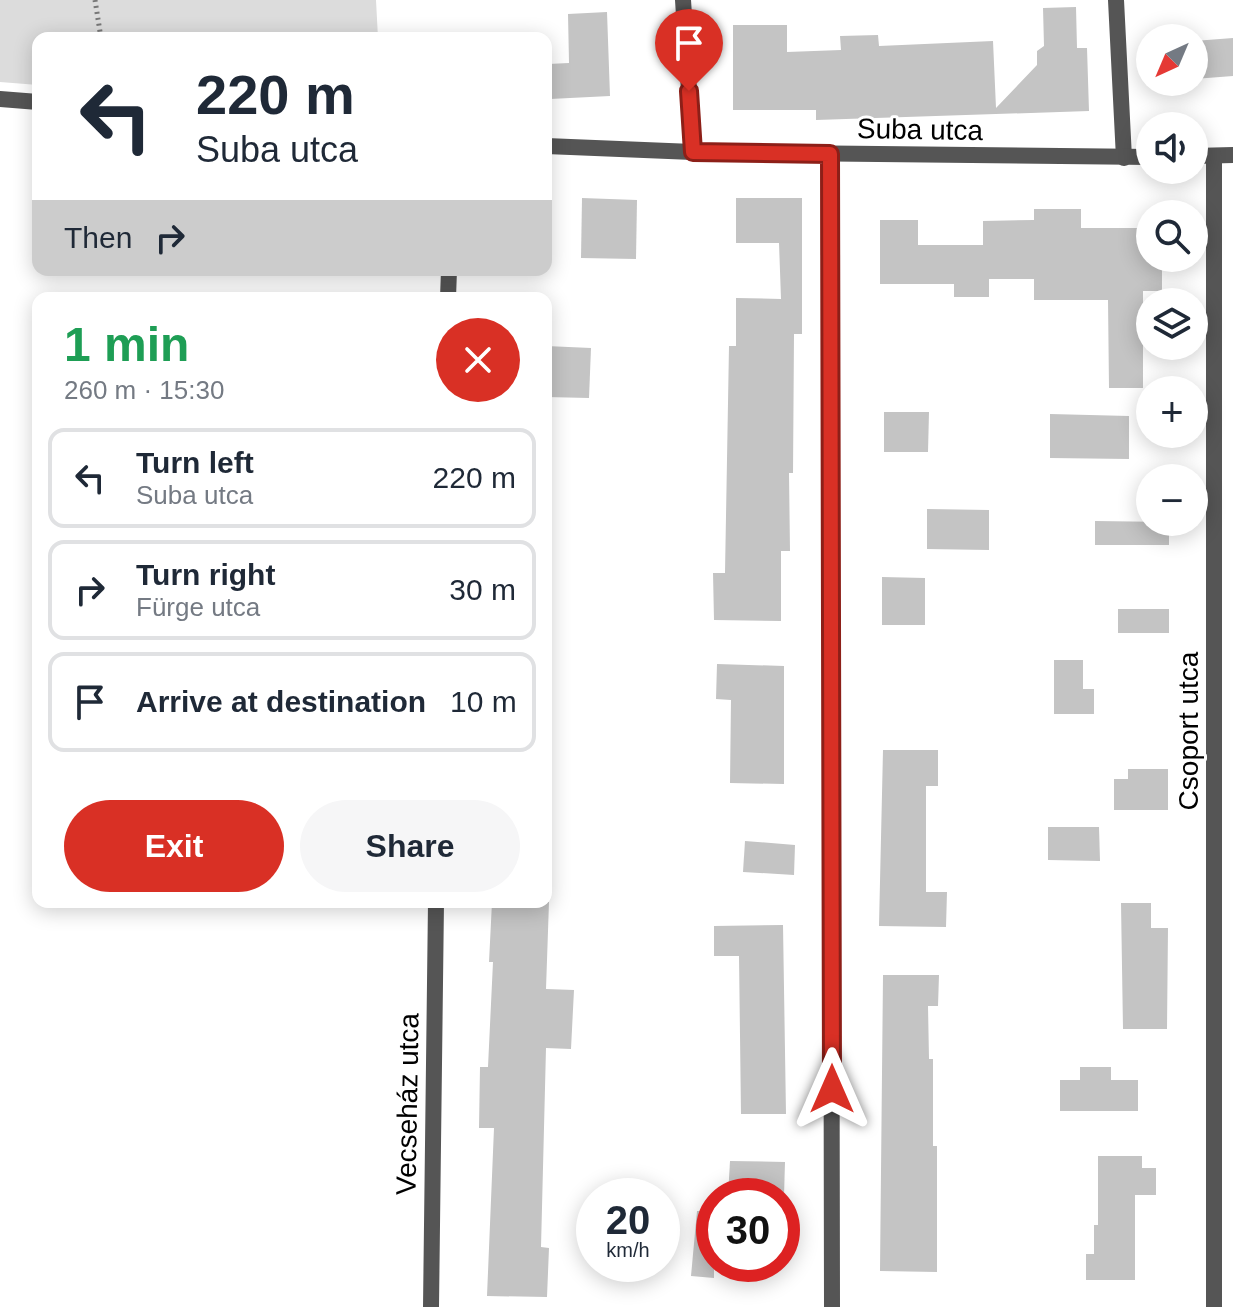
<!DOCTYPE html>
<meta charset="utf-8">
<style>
body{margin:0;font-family:Helvetica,sans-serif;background:#f6f6f7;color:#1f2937;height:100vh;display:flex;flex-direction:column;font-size:30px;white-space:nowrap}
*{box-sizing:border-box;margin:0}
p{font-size:26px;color:#747a83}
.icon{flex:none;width:44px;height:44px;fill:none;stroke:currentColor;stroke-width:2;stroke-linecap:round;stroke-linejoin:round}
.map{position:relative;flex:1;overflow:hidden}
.panel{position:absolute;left:32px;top:292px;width:520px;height:616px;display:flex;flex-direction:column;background:#fff;border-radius:16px;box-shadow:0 4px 20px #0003}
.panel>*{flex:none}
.hud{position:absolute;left:32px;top:32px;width:520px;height:244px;border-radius:16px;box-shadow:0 4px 20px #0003;background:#fff;color:#1f2937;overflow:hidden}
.needle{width:52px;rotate:224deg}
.buttons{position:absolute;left:1136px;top:24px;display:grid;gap:16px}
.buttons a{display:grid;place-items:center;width:72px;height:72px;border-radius:50%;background:#fff;box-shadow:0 4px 20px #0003;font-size:40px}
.speed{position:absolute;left:576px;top:1178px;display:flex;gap:16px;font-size:40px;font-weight:700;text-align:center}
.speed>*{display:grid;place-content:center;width:104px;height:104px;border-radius:50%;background:#fff;box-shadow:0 4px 20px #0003;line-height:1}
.speed small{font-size:20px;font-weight:400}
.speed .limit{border:12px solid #d22;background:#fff;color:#111}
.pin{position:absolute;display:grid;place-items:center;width:68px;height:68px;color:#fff;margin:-82px -34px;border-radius:50% 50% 50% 0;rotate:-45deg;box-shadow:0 0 8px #0007}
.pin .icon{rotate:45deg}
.me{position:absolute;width:88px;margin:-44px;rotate:0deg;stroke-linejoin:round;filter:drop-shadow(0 0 6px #0008)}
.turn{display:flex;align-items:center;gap:28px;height:168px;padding:0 32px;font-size:36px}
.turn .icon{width:104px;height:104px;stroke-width:2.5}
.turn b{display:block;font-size:56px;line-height:68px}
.then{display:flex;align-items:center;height:76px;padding:0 32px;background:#0003;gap:16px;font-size:30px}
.round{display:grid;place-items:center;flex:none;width:84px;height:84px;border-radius:42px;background:#f6f6f7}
.headline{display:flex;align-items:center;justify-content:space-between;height:136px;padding:0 32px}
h1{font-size:48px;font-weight:800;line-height:60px;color:#1e9e55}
.action{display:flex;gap:16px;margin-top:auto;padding:16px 32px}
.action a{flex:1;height:92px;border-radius:48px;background:#d93025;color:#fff;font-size:32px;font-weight:800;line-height:92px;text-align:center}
.action a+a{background:#f6f6f7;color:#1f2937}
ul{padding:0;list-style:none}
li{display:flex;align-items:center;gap:24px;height:100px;margin:0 16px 12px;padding:0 16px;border:4px solid #e0e1e3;border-radius:16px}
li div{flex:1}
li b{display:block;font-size:30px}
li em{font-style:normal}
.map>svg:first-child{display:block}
.green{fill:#dcdcdc}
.building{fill:#c4c4c4}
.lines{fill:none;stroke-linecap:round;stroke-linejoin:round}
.path{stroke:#777;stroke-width:5;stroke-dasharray:2 4;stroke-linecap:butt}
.minor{stroke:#555;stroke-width:16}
.route-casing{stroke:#8d1f18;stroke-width:20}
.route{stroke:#d93025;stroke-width:14}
.labels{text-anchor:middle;stroke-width:6;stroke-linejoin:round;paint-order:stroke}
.street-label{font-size:28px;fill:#000;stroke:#fff}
</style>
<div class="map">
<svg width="1233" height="1307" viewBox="0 0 1233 1307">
<rect width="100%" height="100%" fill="#fff"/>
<polygon class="green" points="0,0 376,0 378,38 38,38 38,85 0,82"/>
<g class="building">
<polygon points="1076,7 1077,48 1087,48 1089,111 816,120 816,110 733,110 733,25 787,25 787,52 841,50 840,36 878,35 879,46 993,41 996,108 1037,65 1037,51 1044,46 1043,8"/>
<polygon points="607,12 610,96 550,99 548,64 569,63 568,14"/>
<polygon points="1233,38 1233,76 1194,79 1194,41"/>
<polygon points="582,198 637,200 636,259 581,258"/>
<polygon points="736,198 802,198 802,334 794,334 793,473 789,473 790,551 781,551 781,621 714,620 713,573 725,573 729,346 736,346 736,298 781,299 779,243 736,243"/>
<polygon points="1034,209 1081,209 1081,228 1147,228 1147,257 1162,258 1162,291 1143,291 1143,388 1109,388 1108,300 1034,300 1034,279 989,279 989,297 954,297 954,284 880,284 880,220 918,220 918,245 983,245 983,221 1034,220"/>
<polygon points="546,346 591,348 589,398 546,397"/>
<polygon points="884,412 929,412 928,452 884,452"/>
<polygon points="1050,414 1129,416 1129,459 1050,458"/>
<polygon points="927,509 989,510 989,550 927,549"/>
<polygon points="1095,521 1169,522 1169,545 1095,545"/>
<polygon points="882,577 925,578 925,625 882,625"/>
<rect x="1118" y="609" width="51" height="24"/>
<polygon points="1054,660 1083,660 1083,689 1094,689 1094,714 1054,714"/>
<polygon points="717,664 784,666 784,784 730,783 731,700 716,699"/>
<polygon points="883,750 938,750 938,786 926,786 926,892 947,892 946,927 879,926"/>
<polygon points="1128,769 1168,769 1168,810 1114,810 1114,779 1128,779"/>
<polygon points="1048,827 1099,827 1100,861 1048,860"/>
<polygon points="745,841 795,845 794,875 743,872"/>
<polygon points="492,902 549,902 546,989 574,990 571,1049 546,1048 541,1247 549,1248 547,1297 487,1296 494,1128 479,1128 480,1067 488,1067 493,962 489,962"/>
<polygon points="1121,903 1151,903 1151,928 1168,928 1167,1029 1123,1029"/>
<polygon points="783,925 786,1114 741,1114 739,956 714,956 714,926"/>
<polygon points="883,975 939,975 938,1006 928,1006 929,1059 933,1059 933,1146 937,1146 937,1272 880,1271"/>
<polygon points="1080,1067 1111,1067 1111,1080 1138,1080 1138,1111 1060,1111 1060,1080 1080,1080"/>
<polygon points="1098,1156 1142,1156 1142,1168 1156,1168 1156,1195 1135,1195 1135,1280 1086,1280 1086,1254 1094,1254 1094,1225 1098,1225"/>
<polygon points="730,1161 785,1162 784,1196 728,1196"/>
<polygon points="697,1211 714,1211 714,1278 691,1276"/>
</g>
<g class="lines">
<polyline class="path" points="95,0 101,38"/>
<g class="minor">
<polyline points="683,0 693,152"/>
<polyline points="1116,0 1124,158"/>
<polyline points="0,99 38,102"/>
<polyline points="546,146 693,152 1150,157"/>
<polyline points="830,154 832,1307"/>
<polyline points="1194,156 1233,155"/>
<polyline points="448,298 449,270"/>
<polyline points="431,1307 436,902"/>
<polyline points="1214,1307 1214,156"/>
</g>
</g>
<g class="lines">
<defs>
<polyline id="route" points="689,91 693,152 830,154 832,1089"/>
</defs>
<use href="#route" class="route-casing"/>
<use href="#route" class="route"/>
</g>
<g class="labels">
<g class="street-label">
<text transform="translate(920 129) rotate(1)" y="10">Suba utca</text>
<text transform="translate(1188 731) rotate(-90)" y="10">Csoport utca</text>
<text transform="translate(407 1104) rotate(-89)" y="10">Vecseház utca</text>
</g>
</g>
</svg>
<div class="buttons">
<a><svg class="needle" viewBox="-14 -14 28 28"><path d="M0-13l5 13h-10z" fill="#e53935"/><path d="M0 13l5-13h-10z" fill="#747a83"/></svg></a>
<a><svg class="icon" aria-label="sound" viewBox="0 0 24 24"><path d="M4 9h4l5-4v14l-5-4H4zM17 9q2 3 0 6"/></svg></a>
<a><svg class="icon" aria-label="search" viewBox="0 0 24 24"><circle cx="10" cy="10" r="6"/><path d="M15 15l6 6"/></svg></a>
<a><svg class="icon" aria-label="layers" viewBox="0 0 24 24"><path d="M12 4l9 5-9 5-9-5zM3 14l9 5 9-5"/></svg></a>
<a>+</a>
<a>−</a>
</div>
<div class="speed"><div>20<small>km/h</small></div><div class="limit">30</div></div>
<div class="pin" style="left:689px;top:91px;background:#d93025"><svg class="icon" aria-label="arrive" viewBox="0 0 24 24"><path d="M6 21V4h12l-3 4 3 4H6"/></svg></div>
<svg class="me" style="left:832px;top:1089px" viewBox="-20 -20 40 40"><path d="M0-17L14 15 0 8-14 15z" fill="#d93025" stroke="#fff" stroke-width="4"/></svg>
<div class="hud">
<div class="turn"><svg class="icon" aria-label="left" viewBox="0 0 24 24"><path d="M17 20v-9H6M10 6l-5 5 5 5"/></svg><div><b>220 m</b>Suba utca</div></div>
<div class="then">Then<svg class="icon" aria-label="right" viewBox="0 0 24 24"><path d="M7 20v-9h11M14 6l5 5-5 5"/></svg></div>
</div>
<section class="panel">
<div class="headline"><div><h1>1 min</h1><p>260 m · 15:30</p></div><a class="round" style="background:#d93025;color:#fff"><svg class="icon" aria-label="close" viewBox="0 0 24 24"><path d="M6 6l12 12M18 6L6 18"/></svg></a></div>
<ul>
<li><svg class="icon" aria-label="left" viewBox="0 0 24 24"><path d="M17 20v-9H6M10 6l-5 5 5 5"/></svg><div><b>Turn left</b><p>Suba utca</p></div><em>220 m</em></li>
<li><svg class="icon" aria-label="right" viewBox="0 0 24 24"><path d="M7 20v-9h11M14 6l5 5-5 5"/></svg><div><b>Turn right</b><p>Fürge utca</p></div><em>30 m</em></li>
<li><svg class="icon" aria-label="arrive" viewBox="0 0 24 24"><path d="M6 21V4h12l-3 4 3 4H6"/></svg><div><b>Arrive at destination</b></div><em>10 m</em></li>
</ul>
<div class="action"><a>Exit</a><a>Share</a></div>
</section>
</div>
